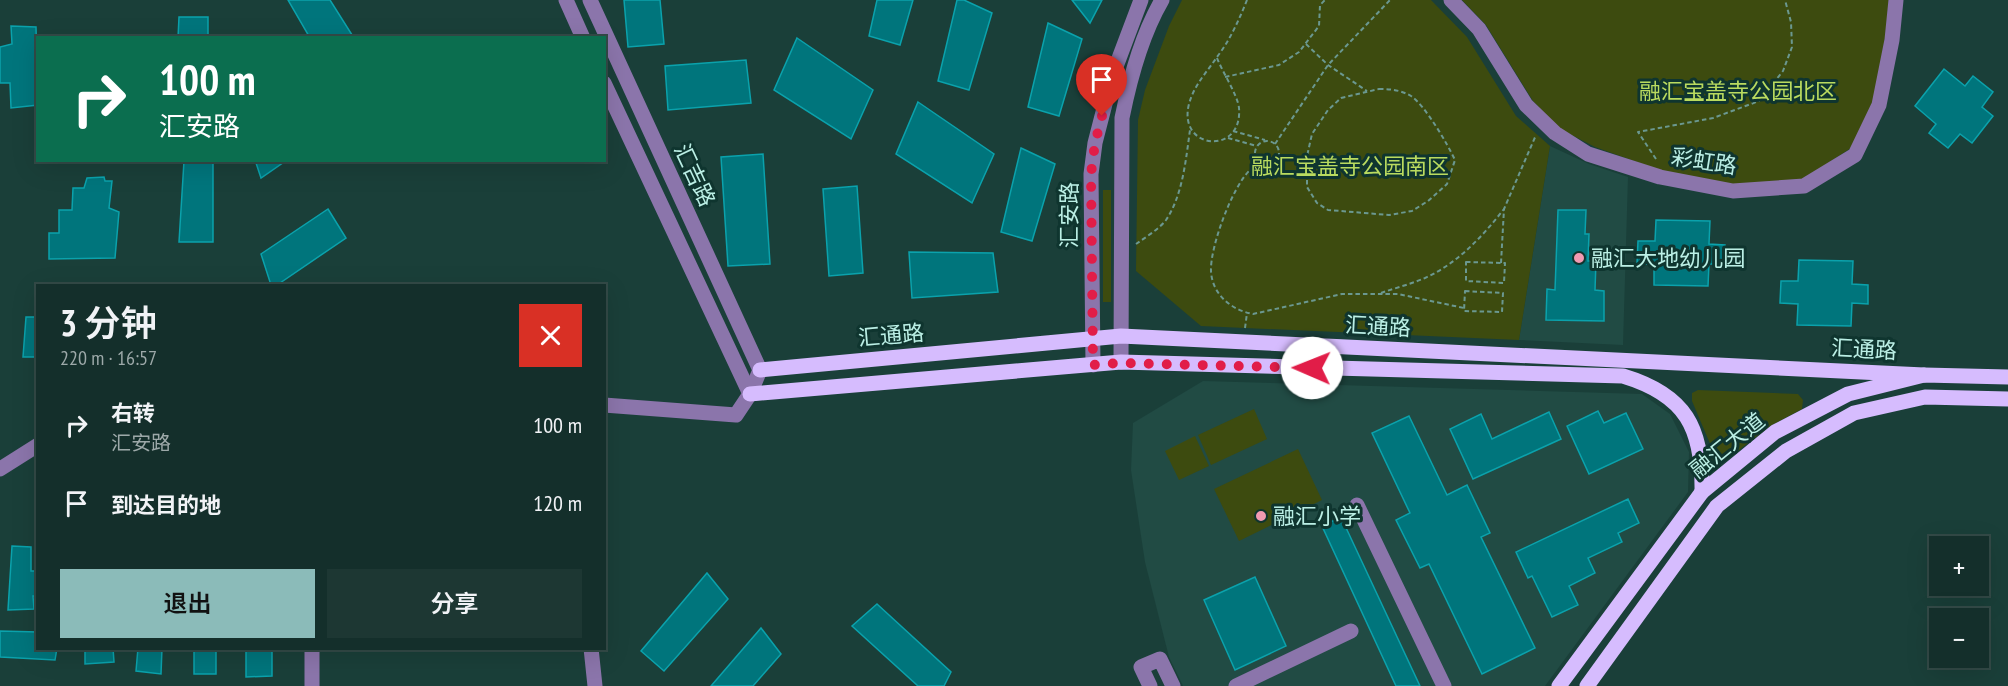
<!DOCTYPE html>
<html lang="zh">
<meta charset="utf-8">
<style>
body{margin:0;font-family:"PT Sans Narrow","Noto Sans SC",sans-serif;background:#1d3733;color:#f1f3f6;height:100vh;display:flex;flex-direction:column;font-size:22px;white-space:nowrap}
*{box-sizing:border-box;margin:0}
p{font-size:20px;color:#9da9a9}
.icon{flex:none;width:33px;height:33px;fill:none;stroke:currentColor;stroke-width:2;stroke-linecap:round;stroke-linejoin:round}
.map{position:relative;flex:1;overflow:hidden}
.side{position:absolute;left:36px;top:284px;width:570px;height:366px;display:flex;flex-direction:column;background:#142f2b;border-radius:0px;box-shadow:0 6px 24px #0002,0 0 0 2px #334a47}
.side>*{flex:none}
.top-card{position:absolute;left:36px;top:36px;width:570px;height:126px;border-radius:0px;box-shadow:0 6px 24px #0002,0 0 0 2px #334a47;background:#0b6e4f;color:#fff;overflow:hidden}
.buttons{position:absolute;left:1929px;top:536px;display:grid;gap:12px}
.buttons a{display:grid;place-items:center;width:60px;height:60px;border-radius:0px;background:#142f2b;box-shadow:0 6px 24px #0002,0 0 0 2px #334a47;font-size:30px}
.pin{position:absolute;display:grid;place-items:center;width:51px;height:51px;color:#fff;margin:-62px -26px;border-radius:50% 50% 50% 0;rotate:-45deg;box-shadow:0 0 6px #0007}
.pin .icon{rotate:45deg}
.me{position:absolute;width:66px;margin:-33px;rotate:271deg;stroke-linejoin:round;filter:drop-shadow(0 0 4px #0008)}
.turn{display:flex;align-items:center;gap:21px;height:126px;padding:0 24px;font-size:27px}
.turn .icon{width:78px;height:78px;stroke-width:2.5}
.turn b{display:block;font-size:42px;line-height:51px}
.round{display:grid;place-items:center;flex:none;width:63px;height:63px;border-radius:0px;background:#1d3733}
.overview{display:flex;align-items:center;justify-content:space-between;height:102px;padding:0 24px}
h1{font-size:36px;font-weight:600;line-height:45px}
.action{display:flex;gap:12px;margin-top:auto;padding:12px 24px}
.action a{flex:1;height:69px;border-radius:0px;background:#8bbbb9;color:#111;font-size:24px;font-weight:600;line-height:69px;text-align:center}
.action a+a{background:#1d3733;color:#f1f3f6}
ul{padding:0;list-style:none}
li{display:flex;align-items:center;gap:18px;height:78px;padding:0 24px}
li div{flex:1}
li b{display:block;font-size:22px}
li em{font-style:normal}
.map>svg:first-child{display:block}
.built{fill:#214b44}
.green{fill:#3d4b0f}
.building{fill:#00757c;stroke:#0ba2ac;stroke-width:1.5}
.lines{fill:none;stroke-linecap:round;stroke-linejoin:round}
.path{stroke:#6b9890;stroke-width:2;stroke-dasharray:4.5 3;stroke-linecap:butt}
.minor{stroke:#8b75ab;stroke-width:15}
.major{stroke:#d6bcfe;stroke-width:15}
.route{stroke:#e11d48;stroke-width:10;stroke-dasharray:0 18}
.poi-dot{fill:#f19ab2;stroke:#0f352f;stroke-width:2}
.labels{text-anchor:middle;stroke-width:6;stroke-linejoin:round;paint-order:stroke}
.park-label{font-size:22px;fill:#badb5f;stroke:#0f352f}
.street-label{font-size:22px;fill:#bbefe5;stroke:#0f352f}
.poi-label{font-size:22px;fill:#bbefe5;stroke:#0f352f;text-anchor:start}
</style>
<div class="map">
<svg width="2008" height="686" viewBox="0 0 2008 686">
<rect width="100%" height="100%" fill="#1a3f39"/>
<g class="built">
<polygon points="1550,146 1589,164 1628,177 1623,345 1519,340"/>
<polygon points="1203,381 1642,394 1670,414 1689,452 1688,492 1545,686 1183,686 1169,657 1145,562 1131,470 1133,423"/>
</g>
<g class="green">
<polygon points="1182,0 1431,0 1467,37 1516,116 1550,146 1519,340 1201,326 1136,271 1138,120 1145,90 1169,26"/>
<polygon points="1462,0 1889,0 1885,38 1873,101 1851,148 1803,179 1735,185 1662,171 1595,147 1560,129 1533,101 1486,25"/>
<rect x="1103" y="190" width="8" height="112"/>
<polygon points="1698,390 1798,394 1803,400 1802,409 1770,426 1721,464 1713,464 1711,446 1692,401 1692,393"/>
<polygon points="1254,409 1267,439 1211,465 1198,435"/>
<polygon points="1195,436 1209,466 1179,480 1165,451"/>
<polygon points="1298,449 1322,500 1239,541 1214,489"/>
</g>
<g class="building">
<polygon points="288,0 330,0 354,38 310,38"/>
<polygon points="624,0 660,0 664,44 628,47"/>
<polygon points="877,0 913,0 900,45 869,36"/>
<polygon points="957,0 964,0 992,13 969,90 938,81"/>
<polygon points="1072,0 1102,0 1090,23"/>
<polygon points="179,17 208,17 208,38 178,38"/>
<polygon points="1048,23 1082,39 1059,116 1028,107"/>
<polygon points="11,26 36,27 38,105 11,108 10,83 0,83 0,47 12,44"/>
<polygon points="797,38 873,90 851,139 774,90"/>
<polygon points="746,60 751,103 668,110 665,66"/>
<polygon points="1944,69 1965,86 1973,76 1993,92 1982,107 1993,116 1972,143 1960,134 1948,148 1929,133 1936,124 1915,106"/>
<polygon points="918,102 994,154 972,203 896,154"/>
<polygon points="1021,148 1055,164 1032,241 1001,232"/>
<polygon points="763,154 770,264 728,266 721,157"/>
<polygon points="255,160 287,160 261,178"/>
<polygon points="184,161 213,161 213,242 179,242"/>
<polygon points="104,177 105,181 112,181 109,208 119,212 115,258 49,259 49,233 59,233 59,210 72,210 73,188 84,188 87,178"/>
<polygon points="857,186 863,273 829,276 823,189"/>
<polygon points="328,209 346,238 277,285 271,285 261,254"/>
<polygon points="1558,210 1586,210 1585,234 1589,234 1588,261 1596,261 1595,290 1604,291 1604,321 1546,320 1547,289 1555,290"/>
<polygon points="1656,220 1710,221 1709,244 1725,245 1724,264 1709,264 1708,286 1654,285 1654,264 1637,264 1638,241 1655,241"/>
<polygon points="909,252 993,253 998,292 912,298"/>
<polygon points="1799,260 1853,261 1852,284 1868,285 1868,304 1852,303 1851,326 1797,325 1798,304 1780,303 1781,281 1798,281"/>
<polygon points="26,317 38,317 38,357 23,357"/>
<polygon points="1598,411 1604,423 1626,413 1643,449 1589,474 1567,426"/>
<polygon points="1549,412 1561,439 1473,479 1450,429 1481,414 1492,439"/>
<polygon points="1409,416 1447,495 1467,485 1490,533 1481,537 1535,648 1482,674 1429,564 1420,568 1396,520 1410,513 1372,433"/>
<polygon points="1628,499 1639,523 1618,533 1622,542 1588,558 1595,573 1569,586 1578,605 1552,617 1532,576 1528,578 1516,552"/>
<polygon points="1341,517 1420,686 1396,686 1322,526"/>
<polygon points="12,546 31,547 31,571 38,571 38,596 33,596 34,609 8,610"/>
<polygon points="707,573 728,599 664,671 641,651"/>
<polygon points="1255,577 1286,646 1235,670 1204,600"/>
<polygon points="877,604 951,672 944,686 918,686 852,626"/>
<polygon points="761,628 781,654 753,686 711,686"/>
<polygon points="0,631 38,632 38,648 57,648 55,660 0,657"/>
<polygon points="85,648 113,648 114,662 85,664"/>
<polygon points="138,648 162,648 161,674 136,671"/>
<rect x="194" y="648" width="22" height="26"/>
<polygon points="246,648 272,648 272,676 246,677"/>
</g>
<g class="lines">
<g class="path">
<polyline points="1306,44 1328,65 1367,91"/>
<path d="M1217,58C1222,71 1238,96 1239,108C1243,156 1177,150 1189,104C1194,85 1207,72 1217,57C1230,40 1239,20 1247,0"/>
<polyline points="1225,77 1279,65 1299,52 1319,26 1320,5 1325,0"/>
<path d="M1379,89C1390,89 1401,90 1411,96C1425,105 1448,145 1455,160L1447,184L1428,201L1412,211L1389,215L1328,210L1317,203L1307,187V156L1312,134L1328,110L1341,98Z"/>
<polyline points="1233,131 1265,140"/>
<polyline points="1228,138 1257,146"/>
<circle cx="1267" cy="153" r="12"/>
<polyline points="1275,144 1328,65 1390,0"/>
<polyline points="1656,159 1638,132 1713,118 1759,101 1783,71 1792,47 1791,22 1785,0"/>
<path d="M1261,163C1257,166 1253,168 1249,171C1232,188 1210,247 1211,271C1212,294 1231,310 1253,314L1342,294H1398L1464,308"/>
<path d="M1136,244C1146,237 1159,229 1166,220C1183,195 1186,158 1190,130"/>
<polygon points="1466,262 1505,263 1504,283 1466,281"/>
<polyline points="1501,263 1504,209 1536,135"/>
<polygon points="1465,291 1503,293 1502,312 1464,311"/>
<path d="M1381,293C1395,288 1411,284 1425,278C1458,263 1482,237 1504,209"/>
<polyline points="1245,328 1247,313"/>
</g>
<g class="minor">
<polyline points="566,0 583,38"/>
<polyline points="590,0 760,370 750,394 736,415 604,405"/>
<polyline points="1451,0 1479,29 1526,105 1555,133 1588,154 1660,177 1733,191 1804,186 1855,155 1879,105 1892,40 1896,0"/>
<polyline points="604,83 750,394"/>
<path d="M1121,362L1122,118C1130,78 1141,36 1162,0"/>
<polyline points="1093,365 1091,174 1095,143 1112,77 1141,0"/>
<polyline points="0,469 38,445"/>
<polyline points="1357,505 1444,686"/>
<polyline points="591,648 595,686"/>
<polyline points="312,686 312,648"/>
<polyline points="1150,686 1141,667 1160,659 1173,686"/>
<polyline points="1236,686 1351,631"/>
</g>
<g class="major">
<polyline points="760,370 1121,336 1924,375"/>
<path d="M750,394L1121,362L1623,376C1686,395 1703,428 1702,492"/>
<polyline points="1559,686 1702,492 1775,432 1848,394 1924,375 2008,377"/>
<polyline points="1587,686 1717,506 1786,451 1854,413 1925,397 2008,399"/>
</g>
</g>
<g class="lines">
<polyline class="route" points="1102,116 1095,143 1091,174 1093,365 1121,363 1312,368"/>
</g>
<g class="poi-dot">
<circle cx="1579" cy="258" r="6"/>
<circle cx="1261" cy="516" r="6"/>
</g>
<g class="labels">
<g class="park-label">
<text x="1738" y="99">融汇宝盖寺公园北区</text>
<text x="1350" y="174">融汇宝盖寺公园南区</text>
</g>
<g class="street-label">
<text transform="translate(1704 161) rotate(9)" y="8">彩虹路</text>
<text transform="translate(695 175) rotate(65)" y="8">汇吉路</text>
<text transform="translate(1069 215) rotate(-90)" y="8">汇安路</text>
<text transform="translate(1378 326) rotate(3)" y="8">汇通路</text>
<text transform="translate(891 335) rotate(-5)" y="8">汇通路</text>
<text transform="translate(1864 349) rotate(3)" y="8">汇通路</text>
<text transform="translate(1727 445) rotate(-39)" y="8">融汇大道</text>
</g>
<g class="poi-label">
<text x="1591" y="266">融汇大地幼儿园</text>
<text x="1273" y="524">融汇小学</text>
</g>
</g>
</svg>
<div class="buttons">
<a>+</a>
<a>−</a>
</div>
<div class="pin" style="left:1102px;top:116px;background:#d93025"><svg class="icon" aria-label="arrive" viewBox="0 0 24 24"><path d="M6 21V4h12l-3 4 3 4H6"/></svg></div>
<svg class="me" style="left:1312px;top:368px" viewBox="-20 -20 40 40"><circle r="19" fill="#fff"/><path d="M0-13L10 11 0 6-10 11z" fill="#e11d48"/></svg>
<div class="top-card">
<div class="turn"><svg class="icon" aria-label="right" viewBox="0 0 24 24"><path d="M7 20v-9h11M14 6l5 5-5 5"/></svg><div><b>100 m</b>汇安路</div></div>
</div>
<section class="side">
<div class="overview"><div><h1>3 分钟</h1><p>220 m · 16:57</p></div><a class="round" style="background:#d93025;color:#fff"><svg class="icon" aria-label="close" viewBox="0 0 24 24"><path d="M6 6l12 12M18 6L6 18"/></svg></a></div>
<ul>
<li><svg class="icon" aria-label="right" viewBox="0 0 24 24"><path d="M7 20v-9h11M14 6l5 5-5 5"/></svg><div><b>右转</b><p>汇安路</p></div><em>100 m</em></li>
<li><svg class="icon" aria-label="arrive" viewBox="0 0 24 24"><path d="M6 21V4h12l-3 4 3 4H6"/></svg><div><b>到达目的地</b></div><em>120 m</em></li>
</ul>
<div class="action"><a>退出</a><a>分享</a></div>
</section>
</div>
